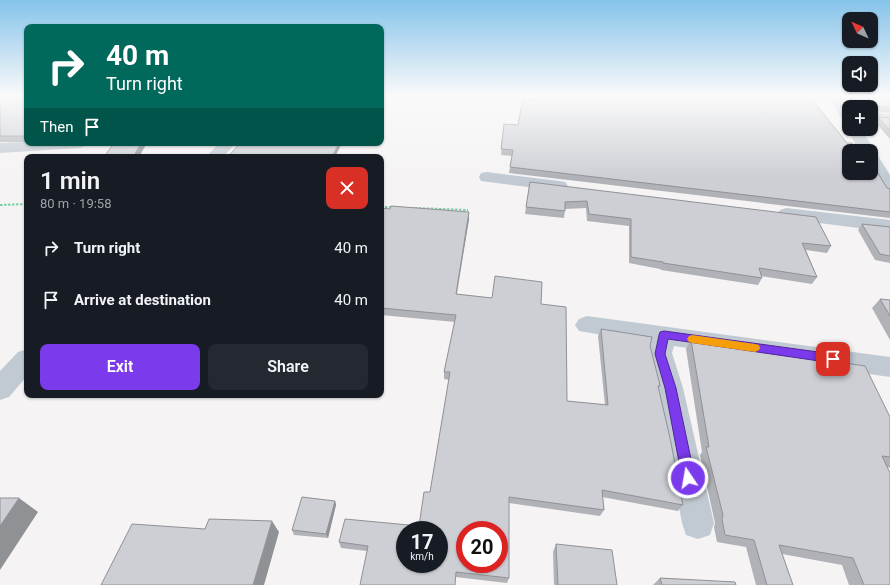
<!DOCTYPE html>
<meta charset="utf-8">
<style>
body{margin:0;font-family:Roboto,sans-serif;background:#242831;color:#f1f3f6;height:100vh;display:flex;flex-direction:column;font-size:15px;white-space:nowrap}
*{box-sizing:border-box;margin:0}
p{font-size:13px;color:#9ea1a6}
.icon{flex:none;width:22px;height:22px;fill:none;stroke:currentColor;stroke-width:2;stroke-linecap:round;stroke-linejoin:round}
.map{position:relative;flex:1;overflow:hidden}
.details{position:absolute;left:24px;top:154px;width:360px;height:244px;display:flex;flex-direction:column;background:#171b24;border-radius:8px;box-shadow:0 1px 3px #0004}
.details>*{flex:none}
.top-card{position:absolute;left:24px;top:24px;width:360px;height:122px;border-radius:8px;box-shadow:0 1px 3px #0004;background:#00695c;color:#fff;overflow:hidden}
.needle{width:26px;rotate:314deg}
.tools{position:absolute;left:842px;top:12px;display:grid;gap:8px}
.tools a{display:grid;place-items:center;width:36px;height:36px;border-radius:8px;background:#171b24;box-shadow:0 1px 3px #0004;font-size:20px}
.speed{position:absolute;left:396px;top:521px;display:flex;gap:8px;font-size:20px;font-weight:700;text-align:center}
.speed>*{display:grid;place-content:center;width:52px;height:52px;border-radius:50%;background:#171b24;box-shadow:0 1px 3px #0004;line-height:1}
.speed small{font-size:10px;font-weight:400}
.speed .limit{border:6px solid #d22;background:#fff;color:#111}
.pin{position:absolute;display:grid;place-items:center;width:34px;height:34px;color:#fff;margin:-17px;border-radius:8px;box-shadow:0 2px 6px #0006}
.me{position:absolute;width:44px;margin:-22px;rotate:348deg;stroke-linejoin:round;filter:drop-shadow(0 0 3px #0008)}
.turn{display:flex;align-items:center;gap:14px;height:84px;padding:0 16px;font-size:18px}
.turn .icon{width:52px;height:52px;stroke-width:2.5}
.turn b{display:block;font-size:28px;line-height:34px}
.then{display:flex;align-items:center;height:38px;padding:0 16px;background:#0003;gap:8px;font-size:15px}
.round{display:grid;place-items:center;flex:none;width:42px;height:42px;border-radius:8px;background:#242831}
.summary{display:flex;align-items:center;justify-content:space-between;height:68px;padding:0 16px}
h1{font-size:24px;font-weight:600;line-height:30px}
.button{display:flex;gap:8px;margin-top:auto;padding:8px 16px}
.button a{flex:1;height:46px;border-radius:8px;background:#7c3aed;color:#fff;font-size:16px;font-weight:600;line-height:46px;text-align:center}
.button a+a{background:#242831;color:#f1f3f6}
ul{padding:0;list-style:none}
li{display:flex;align-items:center;gap:12px;height:52px;padding:0 16px}
li div{flex:1}
li b{display:block;font-size:15px}
li em{font-style:normal}
.map>svg:first-child{display:block}
.lines{fill:none;stroke-linecap:round;stroke-linejoin:round}
.path{stroke:#7ad0a6;stroke-width:2;stroke-dasharray:2.5 1.5;stroke-linecap:butt}
.minor{fill:#c1cad2;fill-rule:evenodd}
.wall{fill:#b0b2b7}
.shaded-wall{fill:#909195}
.building{fill:#cdcfd5;stroke:#909195;fill-rule:evenodd}
.route{fill:#7c3aed;stroke:#51269a}
.slow{fill:#f59e0b}
</style>
<div class="map">
<svg width="890" height="585" viewBox="0 0 890 585">
<rect width="100%" height="100%" fill="#f5f3f3"/>
<g class="lines">
<g class="path">
<polyline points="0,205 27,204"/>
<polyline points="381,207 392,207"/>
<polyline points="415,208 468,210"/>
</g>
<g class="minor">
<polygon points="827,95 840,95 849,109 849,124 844,123"/>
<polygon points="871,112 890,114 890,122 871,120"/>
<polygon points="849,126 849,129 861,129 875,151 873,153 877,154 890,175 890,194 884,193 871,171 871,151 859,151 847,129"/>
<polygon points="27,142 27,143 88,143 85,146 80,148 0,153 0,143"/>
<polygon points="219,143 236,143 223,157 206,157"/>
<polygon points="487,172 559,181 565,182 568,186 565,190 559,191 481,181 479,177 481,173"/>
<polygon points="786,208 890,220 890,232 780,218 777,214 780,210"/>
<polygon points="587,316 890,357 890,377 674,346 672,353 683,388 714,523 710,535 698,539 686,535 682,523 657,388 648,353 650,343 579,331 575,325 579,319"/>
<polygon points="27,349 27,376 9,397 0,400 0,371 18,352"/>
</g>
</g>
<g class="wall">
<rect x="0" y="95" width="27" height="47"/>
<polygon points="534,95 808,95 847,143 887,188 890,189 890,218 509,173 512,156 501,155 504,124 518,125 534,100"/>
<polygon points="845,95 890,95 890,113 872,111 871,113 871,107 854,107"/>
<polygon points="878,117 890,118 890,139 875,122"/>
<polygon points="530,182 831,246 827,253 806,250 817,277 812,284 761,276 762,278 758,285 661,270 660,269 629,263 629,226 587,221 586,208 565,209 564,218 525,214"/>
<polygon points="381,208 469,219 457,294 541,304 567,401 605,405 598,336 601,329 650,346 660,386 658,389 683,505 678,511 602,497 604,510 600,516 509,503 509,578 507,583 456,577 367,551 341,548 339,542 419,526 430,492 449,380 444,379 444,372 455,322 381,315"/>
<polygon points="862,224 890,227 890,263 875,260 858,230"/>
<polygon points="880,299 890,300 890,340 872,308"/>
<polygon points="691,340 890,417 890,468 887,467 890,585 849,585 842,565 782,554 793,585 756,585 746,547 717,542 714,527 715,523 700,455 702,452 686,349"/>
<polygon points="335,501 336,505 328,538 294,535 292,530"/>
<polygon points="556,544 617,585 554,585 553,552"/>
<polygon points="660,578 736,585 653,585"/>
</g>
<g class="shaded-wall">
<polygon points="141,143 147,143 139,157 133,157"/>
<polygon points="339,143 342,143 335,157 332,157"/>
<polygon points="469,212 469,219 455,301 456,294"/>
<polygon points="19,498 38,512 0,570 0,526"/>
<polygon points="335,501 336,505 328,538 326,534"/>
<polygon points="272,521 279,532 264,585 253,585"/>
</g>
<g class="building">
<rect x="0" y="95" width="27" height="41"/>
<polygon points="535,95 808,95 847,143 852,143 860,151 849,151 849,173 871,173 871,163 873,165 887,188 890,189 890,212 510,167 513,150 501,149 504,124 518,125 523,99 535,100"/>
<polygon points="851,95 890,95 890,108 874,106 872,110 871,109 871,107 860,107"/>
<polygon points="878,117 890,118 890,131"/>
<polygon points="114,143 141,143 133,157 104,157"/>
<polygon points="240,143 339,143 332,157 228,157"/>
<polygon points="530,182 816,217 831,246 802,243 817,277 759,268 762,278 663,263 663,262 631,257 631,219 589,214 587,201 565,202 565,211 526,207"/>
<path d="M391,206L469,212L456,294L492,298L495,276L542,282L541,304L566,307L567,401L608,405L601,329L652,337L650,346L659,381L660,386H658L670,438L683,505L602,490L604,510L509,497V578L456,572L455,585H360L368,546L339,542L345,519L419,526L424,492H430L450,372H444L456,315L381,308V208L390,209ZM405,530H439V564H405ZM465,530H499V564H465Z"/>
<polygon points="862,224 890,227 890,256 880,254"/>
<polygon points="880,299 890,300 890,316"/>
<polygon points="691,340 865,366 890,417 890,457 882,456 890,473 890,585 864,585 853,558 779,545 793,585 767,585 754,540 725,535 722,519 723,515 706,447 709,447"/>
<polygon points="302,497 335,501 326,534 292,530"/>
<polygon points="0,498 19,498 0,526"/>
<polygon points="209,519 272,521 253,585 101,585 132,524 205,529"/>
<polygon points="556,544 612,550 617,585 558,585"/>
<polygon points="660,578 735,582 736,585 662,585"/>
</g>
<linearGradient id="sky" x2="0" y2="1"><stop stop-color="#85c3ea"/><stop offset="0.54" stop-color="#fafafa"/><stop offset="1" stop-color="#fafafa" stop-opacity="0"/></linearGradient>
<rect width="890" height="177" fill="url(#sky)"/>
<polygon class="route" points="664,331 833,354 836,356 838,359 836,362 833,363 668,339 665,354 676,388 695,478 693,482 688,484 684,482 682,478 665,388 655,354 659,335 660,332"/>
<polygon class="slow" points="692,335 755,344 759,345 760,348 759,350 755,352 692,343 689,342 687,339 689,336"/>
</svg>
<div class="tools">
<a><svg class="needle" viewBox="-14 -14 28 28"><path d="M0-13l5 13h-10z" fill="#e53935"/><path d="M0 13l5-13h-10z" fill="#9ea1a6"/></svg></a>
<a><svg class="icon" aria-label="sound" viewBox="0 0 24 24"><path d="M4 9h4l5-4v14l-5-4H4zM17 9q2 3 0 6"/></svg></a>
<a>+</a>
<a>−</a>
</div>
<div class="speed"><div>17<small>km/h</small></div><div class="limit">20</div></div>
<div class="pin" style="left:833px;top:359px;background:#d93025"><svg class="icon" aria-label="arrive" viewBox="0 0 24 24"><path d="M6 21V4h12l-3 4 3 4H6"/></svg></div>
<svg class="me" style="left:688px;top:478px" viewBox="-20 -20 40 40"><circle r="17" fill="#7c3aed" stroke="#fff" stroke-width="3"/><path d="M0-11L8 9 0 5-8 9z" fill="#fff"/></svg>
<div class="top-card">
<div class="turn"><svg class="icon" aria-label="right" viewBox="0 0 24 24"><path d="M7 20v-9h11M14 6l5 5-5 5"/></svg><div><b>40 m</b>Turn right</div></div>
<div class="then">Then<svg class="icon" aria-label="arrive" viewBox="0 0 24 24"><path d="M6 21V4h12l-3 4 3 4H6"/></svg></div>
</div>
<section class="details">
<div class="summary"><div><h1>1 min</h1><p>80 m · 19:58</p></div><a class="round" style="background:#d93025;color:#fff"><svg class="icon" aria-label="close" viewBox="0 0 24 24"><path d="M6 6l12 12M18 6L6 18"/></svg></a></div>
<ul>
<li><svg class="icon" aria-label="right" viewBox="0 0 24 24"><path d="M7 20v-9h11M14 6l5 5-5 5"/></svg><div><b>Turn right</b></div><em>40 m</em></li>
<li><svg class="icon" aria-label="arrive" viewBox="0 0 24 24"><path d="M6 21V4h12l-3 4 3 4H6"/></svg><div><b>Arrive at destination</b></div><em>40 m</em></li>
</ul>
<div class="button"><a>Exit</a><a>Share</a></div>
</section>
</div>
